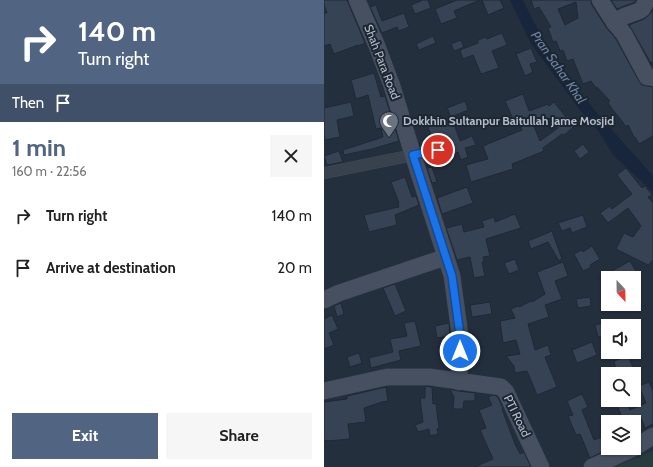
<!DOCTYPE html>
<meta charset="utf-8">
<style>
body{margin:0;font-family:Cabin,sans-serif;background:#f6f6f6;color:#222;height:100vh;display:flex;flex-direction:column;font-size:15px;white-space:nowrap}
*{box-sizing:border-box;margin:0}
p{font-size:13px;color:#767676}
.icon{flex:none;width:22px;height:22px;fill:none;stroke:currentColor;stroke-width:2;stroke-linecap:round;stroke-linejoin:round}
.map{position:relative;flex:1;overflow:hidden}
.sheet{display:flex;flex-direction:column;background:#fff;width:324px}
.sheet>*{flex:none}
.banner{background:#516482;color:#fff;overflow:hidden}
.needle{width:26px;rotate:158deg}
.tools{position:absolute;left:277px;top:271px;display:grid;gap:8px}
.tools a{display:grid;place-items:center;width:40px;height:40px;border-radius:0px;background:#fff;box-shadow:0 1px 3px #0004;font-size:20px}
.pin{position:absolute;display:grid;place-items:center;width:34px;height:34px;color:#fff;margin:-17px;border:2px solid #fff;border-radius:50%;box-shadow:0 1px 4px #0007}
.me{position:absolute;width:44px;margin:-22px;rotate:0deg;stroke-linejoin:round;filter:drop-shadow(0 0 3px #0008)}
.turn{display:flex;align-items:center;gap:14px;height:84px;padding:0 12px;font-size:18px}
.turn .icon{width:52px;height:52px;stroke-width:2.5}
.turn b{display:block;font-size:28px;line-height:34px}
.then{display:flex;align-items:center;height:38px;padding:0 12px;background:#0003;gap:8px;font-size:15px}
.round{display:grid;place-items:center;flex:none;width:42px;height:42px;border-radius:0px;background:#f6f6f6}
.headline{display:flex;align-items:center;justify-content:space-between;height:68px;padding:0 12px}
h1{font-size:24px;font-weight:700;line-height:30px;color:#516482}
.button{display:flex;gap:8px;margin-top:auto;padding:8px 12px}
.button a{flex:1;height:46px;border-radius:0px;background:#516482;color:#fff;font-size:16px;font-weight:700;line-height:46px;text-align:center}
.button a+a{background:#f6f6f6;color:#222}
ul{padding:0;list-style:none}
li{display:flex;align-items:center;gap:12px;height:52px;padding:0 12px}
li div{flex:1}
li b{display:block;font-size:15px}
li em{font-style:normal}
main{display:flex;flex:1;min-height:0}
.map>svg:first-child{display:block}
.green{fill:#263c3f}
.water{fill:#17263c}
.building{fill:#364354;stroke:#1f2835;fill-rule:evenodd}
.lines{fill:none;stroke-linecap:round;stroke-linejoin:round}
.street-casing{stroke:#414a57;stroke-width:12}
.secondary-casing{stroke:#414a57;stroke-width:17}
.street{stroke:#38414e;stroke-width:11}
.secondary{stroke:#465061;stroke-width:16}
.route-casing{stroke:#114b97;stroke-width:10}
.route{stroke:#1a73e8;stroke-width:7}
.labels{text-anchor:middle;stroke-width:4;stroke-linejoin:round;paint-order:stroke}
.street-label{font-size:12px;fill:#b4bcc9;stroke:#1d2633}
.poi-label{font-size:12px;font-weight:bold;fill:#b4bcc9;stroke:#1d2633;text-anchor:start}
.water-label{font-size:13px;font-style:italic;fill:#6d86a8;stroke:#1d2633}
</style>
<main>
<section class="sheet">
<div class="banner">
<div class="turn"><svg class="icon" aria-label="right" viewBox="0 0 24 24"><path d="M7 20v-9h11M14 6l5 5-5 5"/></svg><div><b>140 m</b>Turn right</div></div>
<div class="then">Then<svg class="icon" aria-label="arrive" viewBox="0 0 24 24"><path d="M6 21V4h12l-3 4 3 4H6"/></svg></div>
</div>
<div class="headline"><div><h1>1 min</h1><p>160 m · 22:56</p></div><a class="round"><svg class="icon" aria-label="close" viewBox="0 0 24 24"><path d="M6 6l12 12M18 6L6 18"/></svg></a></div>
<ul>
<li><svg class="icon" aria-label="right" viewBox="0 0 24 24"><path d="M7 20v-9h11M14 6l5 5-5 5"/></svg><div><b>Turn right</b></div><em>140 m</em></li>
<li><svg class="icon" aria-label="arrive" viewBox="0 0 24 24"><path d="M6 21V4h12l-3 4 3 4H6"/></svg><div><b>Arrive at destination</b></div><em>20 m</em></li>
</ul>
<div class="button"><a>Exit</a><a>Share</a></div>
</section>
<div class="map">
<svg width="329" height="467" viewBox="0 0 329 467">
<rect width="100%" height="100%" fill="#242f3e"/>
<polygon class="green" points="329,451 329,467 290,467"/>
<path class="water" d="M186,0H199C209,21 220,42 233,61C261,102 296,138 329,176V192L289,155L275,132L256,110L207,44Z"/>
<g class="building">
<polygon points="0,0 23,0 41,43 34,46 34,45 10,54 6,44 0,46 0,13 3,13 0,5"/>
<polygon points="99,0 104,0 107,8 91,14 87,5"/>
<polygon points="133,0 156,0 130,11 133,18 117,24 111,9"/>
<polygon points="158,0 176,0 180,8 164,15"/>
<path d="M207,0H267L268,5L282,27L292,39L315,81L318,85L329,87V136L315,144L311,137H310L304,125L302,127L298,121L289,110L284,103L286,101L273,87L272,88L267,81L259,84L249,59L243,61L239,50L236,51L232,41L229,42L224,28L227,27L215,7L210,9ZM252,2L254,18L241,25L234,9Z"/>
<polygon points="287,0 312,0 312,1 311,2 293,9"/>
<polygon points="52,5 58,21 80,13 85,27 75,31 73,27 58,33 46,7"/>
<polygon points="329,9 329,62 327,63 328,65 308,30 305,25 320,19 326,14"/>
<polygon points="178,33 183,45 168,51 175,68 157,74 149,55 139,59 136,50 154,43 154,40 162,37 163,39"/>
<polygon points="109,36 112,43 95,50 92,44"/>
<polygon points="137,40 140,47 130,51 127,44"/>
<polygon points="207,48 213,62 206,64 209,72 201,76 192,54"/>
<polygon points="50,73 57,97 61,96 75,141 48,149 20,155 19,150 59,137 57,128 52,129 44,95 32,99 27,80"/>
<path d="M199,94L205,111L224,104L225,106L230,102L242,117L244,115L252,125L240,135L238,134L219,148L220,151L188,164L189,169L147,182L142,165L164,159L159,146L198,130L193,117L189,119L181,101ZM225,118L234,128L216,141L209,124Z"/>
<polygon points="141,101 144,110 127,117 123,108"/>
<polygon points="27,102 30,116 13,120 16,137 1,140 0,134 0,108"/>
<polygon points="128,118 136,141 148,136 152,145 141,148 144,157 137,160 134,152 127,155 121,139 110,144 104,127"/>
<polygon points="259,144 265,152 256,159 250,151"/>
<polygon points="15,151 19,162 3,165 0,156"/>
<polygon points="108,167 113,182 108,183 103,168"/>
<polygon points="302,168 318,188 321,186 328,195 324,197 329,203 329,260 324,265 292,249 300,233 309,237 317,226 304,208 284,223 276,213 286,206 288,209 308,194 293,175"/>
<polygon points="81,177 88,197 92,196 95,205 71,215 73,225 45,232 40,215 75,207 74,203 75,203 67,182"/>
<polygon points="143,187 149,203 118,214 113,198"/>
<polygon points="191,214 197,228 162,239 166,256 159,257 160,261 158,262 161,276 150,278 146,257 133,260 122,228 138,224 140,232 160,227 158,221 170,217 171,222"/>
<polygon points="259,215 263,227 248,233 246,228 238,231 234,223"/>
<polygon points="228,231 238,259 235,261 224,242 207,249 204,241"/>
<polygon points="268,246 276,259 266,265 267,267 259,271 250,254 258,250 259,252"/>
<polygon points="191,259 195,270 185,274 180,263"/>
<polygon points="306,261 316,278 272,278 286,272"/>
<polygon points="239,262 244,276 231,281 238,299 221,305 225,317 204,324 211,350 224,345 227,355 221,357 233,387 213,395 203,371 191,373 190,366 182,356 196,354 192,340 179,343 176,321 191,318 187,309 194,306 195,307 207,301 208,302 221,294 213,272"/>
<polygon points="71,284 82,311 71,316 59,288"/>
<polygon points="266,297 267,306 254,308 252,299"/>
<polygon points="166,302 168,314 148,317 146,305"/>
<polygon points="17,303 20,314 13,317 10,306"/>
<polygon points="8,315 14,329 5,333 10,345 0,349 0,319"/>
<polygon points="91,321 97,346 75,351 77,360 47,368 45,358 69,352 66,339 83,336 80,323"/>
<polygon points="284,322 284,335 274,337 271,325"/>
<polygon points="125,323 126,336 113,338 111,326"/>
<polygon points="268,342 273,355 253,363 248,350"/>
<polygon points="35,353 38,363 26,367 23,357"/>
<polygon points="304,356 312,374 295,374 293,370 292,370 290,361"/>
<polygon points="325,382 329,391 329,424 321,428 317,418 306,422 300,422 291,400 301,400 306,410 322,403 315,386"/>
<polygon points="101,386 108,387 109,404 112,403 115,429 113,429 114,434 106,436 105,429 94,432 91,425 99,422 96,398 101,398"/>
<polygon points="62,387 64,401 58,402 40,408 42,422 24,424 26,439 3,441 3,440 0,441 0,402 23,399 23,396"/>
<polygon points="126,389 134,391 151,393 151,401 140,401 139,409 129,409 130,397"/>
<polygon points="258,394 264,407 258,410 270,440 284,435 284,449 266,458 256,434 252,435 244,416 249,415 243,401"/>
<polygon points="169,395 173,396 179,408 178,409 191,444 196,454 200,452 207,467 150,467 169,459 156,430 162,428 155,410 168,405 164,397"/>
</g>
<g class="lines">
<defs>
<polyline id="street" points="0,173 114,150"/>
<g id="secondary">
<polyline points="33,0 53,46 68,86 89,155 128,276 136,335 135,382"/>
<polyline points="276,0 290,22 300,34 323,77 327,77 329,78"/>
<polyline points="290,22 301,16 315,11 318,9 323,0"/>
<polyline points="0,300 15,293 122,257"/>
<polyline points="0,391 63,377 106,377 177,387 182,392 217,467"/>
<polyline points="268,467 310,448 329,436"/>
</g>
</defs>
<use href="#street" class="street-casing"/>
<use href="#secondary" class="secondary-casing"/>
<use href="#street" class="street"/>
<use href="#secondary" class="secondary"/>
</g>
<g class="lines">
<defs>
<polyline id="route" points="114,150 89,155 128,276 136,335 136,351"/>
</defs>
<use href="#route" class="route-casing"/>
<use href="#route" class="route"/>
</g>
<defs>
<symbol id="mosque-pin" viewBox="-11 -11 22 30"><path d="M0 17L-7.5 6A9.5 9.5 0 1 1 7.5 6Z" fill="#6b7280" stroke="#1d2633"/><path d="M3.5-4.9A6 6 0 1 0 3.5 4.9A5 5 0 1 1 3.5-4.9Z" fill="#fff"/></symbol>
</defs>
<g fill-rule="evenodd">
<use href="#mosque-pin" x="54" y="110" width="22" height="30"/>
</g>
<g class="labels">
<g class="street-label">
<text transform="translate(58 62) rotate(69)" y="4">Shah Para Road</text>
<text transform="translate(193 416) rotate(64)" y="4">PTI Road</text>
</g>
<g class="poi-label">
<text x="79" y="125">Dokkhin Sultanpur Baitullah Jame Mosjid</text>
</g>
<g class="water-label">
<text transform="translate(235 67) rotate(55)" y="5">Pran Sahar Khal</text>
</g>
</g>
</svg>
<div class="tools">
<a><svg class="needle" viewBox="-14 -14 28 28"><path d="M0-13l5 13h-10z" fill="#e53935"/><path d="M0 13l5-13h-10z" fill="#767676"/></svg></a>
<a><svg class="icon" aria-label="sound" viewBox="0 0 24 24"><path d="M4 9h4l5-4v14l-5-4H4zM17 9q2 3 0 6"/></svg></a>
<a><svg class="icon" aria-label="search" viewBox="0 0 24 24"><circle cx="10" cy="10" r="6"/><path d="M15 15l6 6"/></svg></a>
<a><svg class="icon" aria-label="layers" viewBox="0 0 24 24"><path d="M12 4l9 5-9 5-9-5zM3 14l9 5 9-5"/></svg></a>
</div>
<div class="pin" style="left:114px;top:150px;background:#d93025"><svg class="icon" aria-label="arrive" viewBox="0 0 24 24"><path d="M6 21V4h12l-3 4 3 4H6"/></svg></div>
<svg class="me" style="left:136px;top:351px" viewBox="-20 -20 40 40"><circle r="17" fill="#1a73e8" stroke="#fff" stroke-width="3"/><path d="M0-11L8 9 0 5-8 9z" fill="#fff"/></svg>
</div>
</main>
